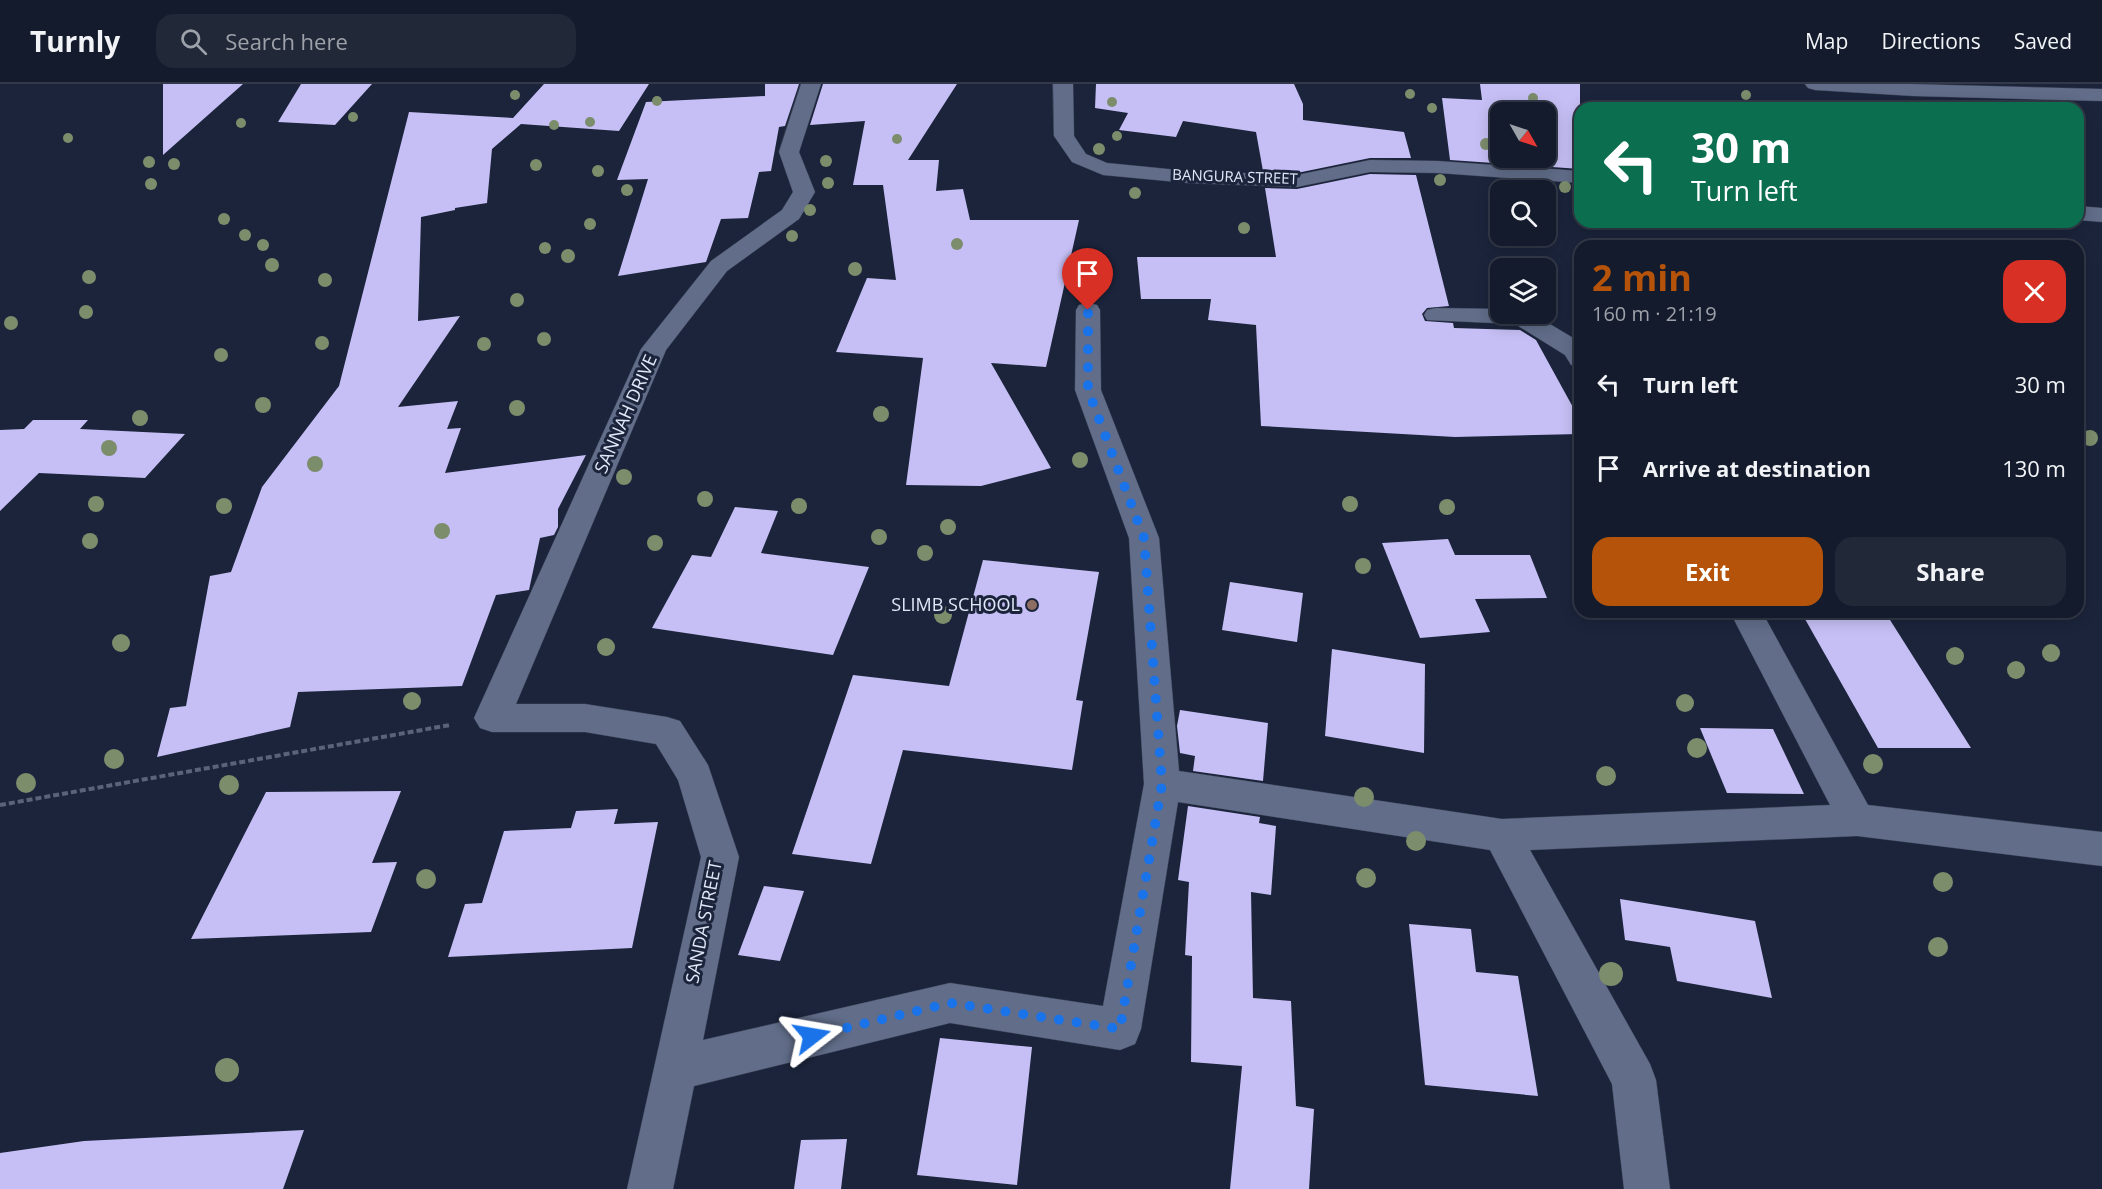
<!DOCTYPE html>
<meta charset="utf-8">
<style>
body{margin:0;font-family:"Open Sans",sans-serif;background:#212838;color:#f1f3f6;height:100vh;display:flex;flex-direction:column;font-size:22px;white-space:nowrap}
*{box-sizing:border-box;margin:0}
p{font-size:20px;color:#9da1a9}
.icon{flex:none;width:33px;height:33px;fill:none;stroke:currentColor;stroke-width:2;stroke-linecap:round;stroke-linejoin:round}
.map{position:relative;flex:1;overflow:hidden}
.side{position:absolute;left:1574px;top:156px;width:510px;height:378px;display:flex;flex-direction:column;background:#141b2c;border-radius:18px;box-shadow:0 3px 15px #0003,0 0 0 2px #333948}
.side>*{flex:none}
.hud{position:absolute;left:1574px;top:18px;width:510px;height:126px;border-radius:18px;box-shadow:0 3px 15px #0003,0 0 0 2px #333948;background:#0b6e4f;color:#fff;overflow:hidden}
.needle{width:39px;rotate:129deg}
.controls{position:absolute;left:1490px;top:18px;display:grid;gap:12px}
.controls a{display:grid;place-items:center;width:66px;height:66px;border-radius:12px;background:#141b2c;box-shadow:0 3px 15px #0003,0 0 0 2px #333948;font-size:30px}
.pin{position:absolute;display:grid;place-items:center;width:51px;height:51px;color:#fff;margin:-62px -26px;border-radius:50% 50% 50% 0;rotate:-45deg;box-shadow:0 0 6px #0007}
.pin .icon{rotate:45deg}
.me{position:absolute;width:66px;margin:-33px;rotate:76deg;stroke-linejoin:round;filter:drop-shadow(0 0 4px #0008)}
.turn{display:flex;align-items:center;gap:21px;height:126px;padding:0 18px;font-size:27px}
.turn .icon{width:78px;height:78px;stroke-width:2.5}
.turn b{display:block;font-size:42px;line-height:51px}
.round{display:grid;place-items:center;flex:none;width:63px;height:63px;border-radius:18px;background:#212838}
.overview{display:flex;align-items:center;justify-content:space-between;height:102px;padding:0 18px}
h1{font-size:36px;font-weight:700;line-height:45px;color:#b45309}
.primary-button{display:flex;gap:12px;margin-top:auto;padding:12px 18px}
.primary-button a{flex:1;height:69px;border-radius:18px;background:#b45309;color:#fff;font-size:24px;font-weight:700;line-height:69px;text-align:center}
.primary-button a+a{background:#212838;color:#f1f3f6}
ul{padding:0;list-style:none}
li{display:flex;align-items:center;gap:18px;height:84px;padding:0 18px}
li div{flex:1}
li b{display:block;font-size:22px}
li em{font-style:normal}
header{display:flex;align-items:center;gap:36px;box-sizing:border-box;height:84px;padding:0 30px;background:#141b2c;border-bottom:2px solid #333948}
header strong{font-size:28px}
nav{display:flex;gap:33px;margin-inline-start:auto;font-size:21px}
.search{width:420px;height:54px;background:#212838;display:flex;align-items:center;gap:15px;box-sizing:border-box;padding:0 21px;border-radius:18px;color:#9da1a9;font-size:22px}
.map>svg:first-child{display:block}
.building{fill:#c6bff5;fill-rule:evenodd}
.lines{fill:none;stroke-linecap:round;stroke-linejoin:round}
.minor-casing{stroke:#3a4155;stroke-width:1}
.path{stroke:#5a6378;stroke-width:4;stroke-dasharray:6 3;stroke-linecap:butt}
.minor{fill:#616d89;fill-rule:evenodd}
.tree{fill:#7c8d6c}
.route{stroke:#1a73e8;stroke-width:10;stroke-dasharray:0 18}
.education-dot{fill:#8d6e63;stroke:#1b243b;stroke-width:2}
.labels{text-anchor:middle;stroke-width:6;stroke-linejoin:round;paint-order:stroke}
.far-street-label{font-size:15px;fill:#e0e7f8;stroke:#1b243b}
.street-label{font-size:18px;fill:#e0e7f8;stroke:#1b243b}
.poi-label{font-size:18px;fill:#e0e7f8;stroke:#1b243b;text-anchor:end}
</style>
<header>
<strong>Turnly</strong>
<div class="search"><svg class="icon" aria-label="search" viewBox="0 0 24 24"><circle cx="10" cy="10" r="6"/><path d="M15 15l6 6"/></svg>Search here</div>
<nav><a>Map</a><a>Directions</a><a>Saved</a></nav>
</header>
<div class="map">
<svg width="2102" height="1105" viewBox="0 0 2102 1105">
<rect width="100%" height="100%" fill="#1b243b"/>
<g class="building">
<polygon points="163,0 243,0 163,71"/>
<polygon points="301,0 372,0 335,41 278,38"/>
<polygon points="544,0 649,0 619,47 521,40 492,65 487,119 455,124 455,126 421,133 418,237 460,232 398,323 458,317 447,345 461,344 445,389 586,371 558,425 558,443 554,451 540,454 529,506 496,511 462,602 298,608 290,643 157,673 170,624 186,622 210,492 231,488 262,403 339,302 409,28 513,34"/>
<polygon points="765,0 799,0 785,42 779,43 771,87 759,88 748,134 721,135 706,178 618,192 648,95 617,96 646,18 765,12"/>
<polygon points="823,0 957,0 908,76 939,76 936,107 963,105 970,136 1079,136 1046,283 991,279 1051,384 981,402 906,401 923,274 836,268 867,194 896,196 883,101 853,101 865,37 810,41"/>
<polygon points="1096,0 1294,0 1303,20 1303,36 1404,48 1411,74 1370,74 1297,89 1263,87 1256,48 1183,37 1176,53 1119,46 1128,29 1095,24"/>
<path d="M1480,0H1580V85L1450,76L1442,14L1482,16ZM1500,28H1545V74H1500Z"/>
<polygon points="1370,90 1416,91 1449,222 1427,224 1422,230 1425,237 1453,239 1454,244 1520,246 1536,256 1580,336 1580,350 1455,353 1261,342 1256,241 1208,236 1211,215 1141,215 1137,173 1276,173 1265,104 1297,105"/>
<polygon points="33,336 88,336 80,345 185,350 145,394 39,389 0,427 0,346 24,345"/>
<polygon points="735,423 778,427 761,469 869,483 833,571 652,544 692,471 711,473"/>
<polygon points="1448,455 1455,471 1530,471 1547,514 1475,515 1490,548 1420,554 1382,459"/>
<polygon points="983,476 1099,488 1076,616 1083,617 1072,686 903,666 871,780 792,770 853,591 949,602"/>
<polygon points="1230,498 1303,509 1297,558 1222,546"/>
<polygon points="1801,528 1885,528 1971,664 1878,664"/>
<polygon points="1332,565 1425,580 1424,669 1325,652"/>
<polygon points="1180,626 1268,639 1263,697 1193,687 1195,672 1180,669 1177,642"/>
<polygon points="1700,644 1773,645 1804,710 1727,709"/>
<polygon points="401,707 372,779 397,778 371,848 191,855 266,708"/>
<polygon points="1188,722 1260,733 1259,739 1276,742 1271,811 1251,808 1253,914 1291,917 1296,1022 1314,1025 1309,1105 1230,1105 1242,982 1191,978 1192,872 1185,871 1189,798 1178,796"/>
<polygon points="618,725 614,740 658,738 632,864 448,873 465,820 482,819 504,747 571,744 576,727"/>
<polygon points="764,802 804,807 780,877 738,871"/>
<polygon points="1620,815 1755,837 1772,914 1677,897 1670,863 1625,856"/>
<polygon points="1409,840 1471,845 1476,888 1518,892 1538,1012 1425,1001"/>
<polygon points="940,954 1032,963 1017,1101 917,1091"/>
<polygon points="304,1046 283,1105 0,1105 0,1069 84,1057"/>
<polygon points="847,1055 841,1105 794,1105 801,1056"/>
</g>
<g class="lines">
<defs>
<g id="minor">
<polygon points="801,0 821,0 799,68 815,108 799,135 727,187 666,266 516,620 585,620 667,633 680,637 708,681 739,773 703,956 950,899 1103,922 1144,700 1129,454 1075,306 1076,226 1079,221 1088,219 1097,221 1100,226 1101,306 1159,454 1179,687 1502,735 1830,721 1730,528 1762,528 1868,721 2102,748 2102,782 1857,752 1530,766 1650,980 1656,996 1670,1105 1624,1105 1612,1000 1490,766 1178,718 1141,945 1135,960 1120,966 950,939 694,1002 673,1105 627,1105 701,773 678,696 656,660 585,648 492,648 480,644 474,634 641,265 711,177 782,126 793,108 779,68"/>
<polygon points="1053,0 1073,0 1074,52 1086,70 1107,79 1188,87 1297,91 1370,76 1438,77 1580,87 1580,99 1438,89 1370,88 1297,103 1188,99 1103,91 1072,78 1054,52"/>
<polygon points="1805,0 1910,0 2102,5 2102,17 1913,12 1815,6 1808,4"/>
<polygon points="2078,122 2102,124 2102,138 2078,136"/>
<polygon points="1436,224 1500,225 1500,230 1533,230 1580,258 1580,283 1571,281 1565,271 1515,240 1427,236 1424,231 1427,226"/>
</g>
</defs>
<use href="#minor" class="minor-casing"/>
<polyline class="path" points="0,721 450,641"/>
<use href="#minor" class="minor"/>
</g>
<g class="tree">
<circle cx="1410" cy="10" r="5"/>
<circle cx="515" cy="11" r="5"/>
<circle cx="1746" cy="11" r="5"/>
<circle cx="1533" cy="14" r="5"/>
<circle cx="657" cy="17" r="5"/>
<circle cx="1112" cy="18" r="5"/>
<circle cx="1432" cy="24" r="5"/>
<circle cx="353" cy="33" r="5"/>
<circle cx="590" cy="38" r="5"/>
<circle cx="241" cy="39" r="5"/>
<circle cx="554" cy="41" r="5"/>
<circle cx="1117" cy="52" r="5"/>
<circle cx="68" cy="54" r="5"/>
<circle cx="897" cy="55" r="5"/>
<circle cx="1486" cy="60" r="6"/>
<circle cx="1099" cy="65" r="6"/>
<circle cx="826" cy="77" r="6"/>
<circle cx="149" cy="78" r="6"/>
<circle cx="174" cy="80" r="6"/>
<circle cx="536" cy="81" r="6"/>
<circle cx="598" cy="87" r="6"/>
<circle cx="1440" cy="96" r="6"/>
<circle cx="828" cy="99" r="6"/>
<circle cx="151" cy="100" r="6"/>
<circle cx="1565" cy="103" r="6"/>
<circle cx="627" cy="106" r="6"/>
<circle cx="1135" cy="109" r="6"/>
<circle cx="810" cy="126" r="6"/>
<circle cx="224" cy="135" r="6"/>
<circle cx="590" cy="140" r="6"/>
<circle cx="1244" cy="144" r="6"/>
<circle cx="245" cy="151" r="6"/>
<circle cx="792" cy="152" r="6"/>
<circle cx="957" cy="160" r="6"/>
<circle cx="263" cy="161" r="6"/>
<circle cx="545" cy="164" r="6"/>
<circle cx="568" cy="172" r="7"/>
<circle cx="272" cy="181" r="7"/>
<circle cx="855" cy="185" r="7"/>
<circle cx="89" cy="193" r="7"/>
<circle cx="325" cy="196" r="7"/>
<circle cx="517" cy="216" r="7"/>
<circle cx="86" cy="228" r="7"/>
<circle cx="11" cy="239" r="7"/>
<circle cx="544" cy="255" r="7"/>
<circle cx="322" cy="259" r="7"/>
<circle cx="484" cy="260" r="7"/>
<circle cx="221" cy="271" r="7"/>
<circle cx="263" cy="321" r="8"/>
<circle cx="517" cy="324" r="8"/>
<circle cx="881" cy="330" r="8"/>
<circle cx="140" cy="334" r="8"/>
<circle cx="2090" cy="354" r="8"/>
<circle cx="109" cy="364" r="8"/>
<circle cx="1080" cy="376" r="8"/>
<circle cx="315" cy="380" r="8"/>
<circle cx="624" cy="393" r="8"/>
<circle cx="705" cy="415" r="8"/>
<circle cx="96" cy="420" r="8"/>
<circle cx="1350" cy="420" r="8"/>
<circle cx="224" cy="422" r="8"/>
<circle cx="799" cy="422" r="8"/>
<circle cx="1447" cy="423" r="8"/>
<circle cx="948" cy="443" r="8"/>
<circle cx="442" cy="447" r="8"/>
<circle cx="879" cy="453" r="8"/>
<circle cx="90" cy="457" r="8"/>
<circle cx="655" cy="459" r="8"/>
<circle cx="925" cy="469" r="8"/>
<circle cx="1363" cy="482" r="8"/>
<circle cx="943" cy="531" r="9"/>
<circle cx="121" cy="559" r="9"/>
<circle cx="606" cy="563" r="9"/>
<circle cx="2051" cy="569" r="9"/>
<circle cx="1955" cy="572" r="9"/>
<circle cx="2016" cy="586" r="9"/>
<circle cx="412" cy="617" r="9"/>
<circle cx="1685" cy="619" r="9"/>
<circle cx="1697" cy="664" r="10"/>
<circle cx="114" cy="675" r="10"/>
<circle cx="1873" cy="680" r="10"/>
<circle cx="1606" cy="692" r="10"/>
<circle cx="26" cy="699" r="10"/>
<circle cx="229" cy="701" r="10"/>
<circle cx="1364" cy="713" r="10"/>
<circle cx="1416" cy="757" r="10"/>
<circle cx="1366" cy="794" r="10"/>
<circle cx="426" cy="795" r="10"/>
<circle cx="1943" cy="798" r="10"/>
<circle cx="1938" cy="863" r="10"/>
<circle cx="1611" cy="890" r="12"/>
<circle cx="227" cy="986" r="12"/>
</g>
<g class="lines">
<polyline class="route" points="812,952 950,919 1120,945 1162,700 1144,454 1088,306 1088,226"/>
</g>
<circle class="education-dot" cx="1032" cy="521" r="6"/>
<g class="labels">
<g class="far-street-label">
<text transform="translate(1235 93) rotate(2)" y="5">BANGURA STREET</text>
</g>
<g class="street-label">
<text transform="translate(626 330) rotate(-66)" y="6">SANNAH DRIVE</text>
<text transform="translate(704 838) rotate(-79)" y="6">SANDA STREET</text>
</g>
<g class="poi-label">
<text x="1020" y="527">SLIMB SCHOOL</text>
</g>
</g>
</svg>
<div class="controls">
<a><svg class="needle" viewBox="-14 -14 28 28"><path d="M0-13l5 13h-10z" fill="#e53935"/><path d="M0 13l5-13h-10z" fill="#9da1a9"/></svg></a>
<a><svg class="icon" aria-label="search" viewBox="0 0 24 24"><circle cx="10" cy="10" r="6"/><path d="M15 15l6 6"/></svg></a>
<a><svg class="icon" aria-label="layers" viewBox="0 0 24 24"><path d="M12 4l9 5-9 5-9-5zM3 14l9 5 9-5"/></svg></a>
</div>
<div class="pin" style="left:1088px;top:226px;background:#d93025"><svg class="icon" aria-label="arrive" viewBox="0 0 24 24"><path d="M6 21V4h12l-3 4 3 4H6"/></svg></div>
<svg class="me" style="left:812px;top:952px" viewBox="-20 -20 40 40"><path d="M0-17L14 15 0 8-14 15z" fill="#1a73e8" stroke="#fff" stroke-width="4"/></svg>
<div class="hud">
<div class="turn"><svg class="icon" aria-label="left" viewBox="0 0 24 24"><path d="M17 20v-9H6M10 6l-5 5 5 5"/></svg><div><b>30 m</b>Turn left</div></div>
</div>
<section class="side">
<div class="overview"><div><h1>2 min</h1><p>160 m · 21:19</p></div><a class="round" style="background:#d93025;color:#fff"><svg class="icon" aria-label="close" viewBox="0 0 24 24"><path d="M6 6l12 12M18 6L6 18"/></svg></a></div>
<ul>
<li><svg class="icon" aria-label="left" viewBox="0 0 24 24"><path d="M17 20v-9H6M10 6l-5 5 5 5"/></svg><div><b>Turn left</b></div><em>30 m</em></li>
<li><svg class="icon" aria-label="arrive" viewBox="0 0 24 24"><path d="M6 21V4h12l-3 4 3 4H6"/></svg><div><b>Arrive at destination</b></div><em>130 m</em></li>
</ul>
<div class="primary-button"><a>Exit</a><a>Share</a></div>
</section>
</div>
